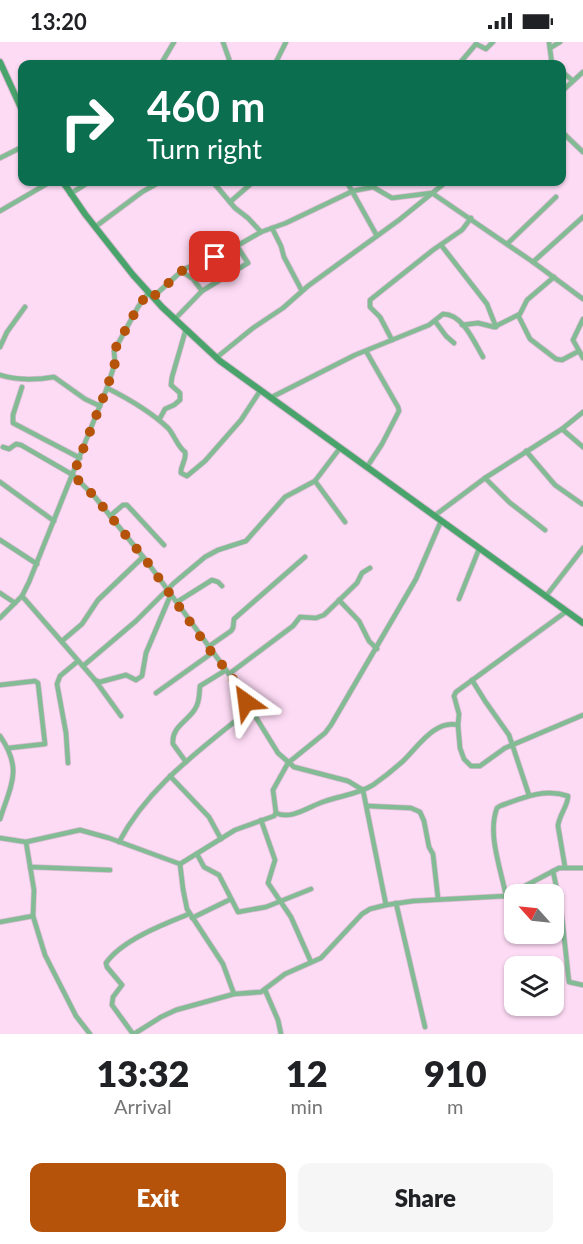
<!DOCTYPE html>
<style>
body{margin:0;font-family:Lato,sans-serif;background:#f6f6f6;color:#202124;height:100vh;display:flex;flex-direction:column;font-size:22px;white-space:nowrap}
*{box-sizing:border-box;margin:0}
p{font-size:20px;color:#757577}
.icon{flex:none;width:33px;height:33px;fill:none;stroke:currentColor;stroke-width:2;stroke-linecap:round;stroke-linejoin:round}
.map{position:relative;height:992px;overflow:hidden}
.details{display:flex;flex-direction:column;background:#fff;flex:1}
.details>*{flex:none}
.hud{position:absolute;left:18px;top:18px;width:548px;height:126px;border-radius:12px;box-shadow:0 2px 4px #0004;background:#0b6e4f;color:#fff;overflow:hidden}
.needle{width:39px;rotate:297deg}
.controls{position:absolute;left:504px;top:842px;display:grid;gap:12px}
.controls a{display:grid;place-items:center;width:60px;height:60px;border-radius:12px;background:#fff;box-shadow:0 2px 4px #0004;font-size:30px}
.pin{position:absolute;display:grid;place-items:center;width:51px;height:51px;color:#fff;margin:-26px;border-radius:12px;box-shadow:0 3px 9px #0006}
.me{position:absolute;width:66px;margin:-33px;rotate:329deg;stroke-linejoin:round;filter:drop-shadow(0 0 4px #0008)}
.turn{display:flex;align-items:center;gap:21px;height:126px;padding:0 30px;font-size:27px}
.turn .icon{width:78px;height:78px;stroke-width:2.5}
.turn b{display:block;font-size:42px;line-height:51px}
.eta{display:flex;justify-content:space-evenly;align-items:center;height:102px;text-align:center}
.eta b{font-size:36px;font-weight:800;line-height:42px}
.button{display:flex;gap:12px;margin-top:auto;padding:12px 30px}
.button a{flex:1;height:69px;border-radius:12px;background:#b45309;color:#fff;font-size:24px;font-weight:800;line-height:69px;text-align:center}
.button a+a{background:#f6f6f6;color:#202124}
.status{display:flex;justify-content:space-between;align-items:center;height:42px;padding:0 30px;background:#fff;direction:ltr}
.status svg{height:16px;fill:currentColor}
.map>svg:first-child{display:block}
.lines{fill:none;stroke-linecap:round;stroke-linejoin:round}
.street-casing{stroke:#dabad2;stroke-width:6}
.secondary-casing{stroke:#dabad2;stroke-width:8}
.street{stroke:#83bb95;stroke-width:4.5}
.secondary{stroke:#49a46c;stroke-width:6}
.route{stroke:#b45309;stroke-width:10;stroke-dasharray:0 18}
</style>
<div class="status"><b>13:20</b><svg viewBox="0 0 49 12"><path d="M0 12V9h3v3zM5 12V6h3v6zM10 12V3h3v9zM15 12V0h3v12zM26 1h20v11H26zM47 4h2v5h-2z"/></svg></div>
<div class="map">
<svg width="583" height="992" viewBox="0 0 583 992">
<rect width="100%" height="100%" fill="#fedbf5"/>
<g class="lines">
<defs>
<g id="street">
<polyline points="223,0 229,17"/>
<polyline points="549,0 552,22"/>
<polyline points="476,2 486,7 493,0"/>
<polyline points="550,6 560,0"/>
<polyline points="161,22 174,0"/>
<polyline points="275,22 286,0"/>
<polyline points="459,22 476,2"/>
<polyline points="561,29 572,38"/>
<polyline points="561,50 583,30"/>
<polyline points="561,89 583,110"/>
<polyline points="0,116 22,105"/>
<polyline points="213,140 235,166 248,176 261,190"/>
<polyline points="347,140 377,194"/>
<polyline points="70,152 89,140"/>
<polyline points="230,160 253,140"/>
<polyline points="0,169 50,140"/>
<polyline points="583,175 533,220 583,257"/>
<polyline points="95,185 142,150 160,140"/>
<polyline points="272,186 281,204 284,215 302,249"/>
<polyline points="507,202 556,155"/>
<polyline points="441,203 487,262 496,285"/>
<polyline points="181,229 193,237 202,249"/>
<polyline points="153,255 184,227 228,209 261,190 286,181 353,149 373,145 392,156 432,151 533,220"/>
<polyline points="518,273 530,297 556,317 562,318 579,309"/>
<polyline points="175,277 202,249 248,221 237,204"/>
<polyline points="583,277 573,298 583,316"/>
<polyline points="435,279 446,294 454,301"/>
<polyline points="462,283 478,281 494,285 520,272 527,258 554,235"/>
<polyline points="392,298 380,275 370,265 370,258 433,208 462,188 471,176"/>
<polyline points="0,305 7,290 25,265"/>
<polyline points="366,309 398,365 399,369 382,402 367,425"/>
<polyline points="216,316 253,286 283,266 308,244 399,178 446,140"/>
<path d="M0,333C18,339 36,338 54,335L85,357L100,364"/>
<polyline points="22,345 13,373 13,381 80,416"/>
<path d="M107,346C129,357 150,369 168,386C175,394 177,404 185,410C187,418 180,424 181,431L187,434L205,419L241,378L260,349"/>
<path d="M270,356L355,313L429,283L443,272C463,272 474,300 483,315"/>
<polyline points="159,378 165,367 174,363 180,358 180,351 171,343 172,335 186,287"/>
<polyline points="562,387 583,370"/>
<polyline points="3,405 9,407 16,402 21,403 73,433 95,455 148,521 229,632 278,711 294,725 348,739 363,748 386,863"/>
<polyline points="340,406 315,439 345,480"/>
<polyline points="526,409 555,443 582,462"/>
<polyline points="485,436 509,460 545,488"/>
<polyline points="0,440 54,479"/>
<polyline points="110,474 123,463 127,463 164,503"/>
<polyline points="434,474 485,436 562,387 583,405"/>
<polyline points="0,498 37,522"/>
<polyline points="0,551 15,561"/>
<polyline points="22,554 95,638 121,674"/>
<polyline points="546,554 583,506"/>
<polyline points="459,557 479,507"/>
<polyline points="339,558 359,579 369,599 377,607"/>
<polyline points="177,560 212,538 218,540 222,544"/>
<polyline points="567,569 456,650 454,654 459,672 458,683 460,706 464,717 471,724 480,724 505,706 583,673"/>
<polyline points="0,576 22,554 29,540 107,346 115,321 114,309 138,265 148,251"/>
<polyline points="62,599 82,582 98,558 143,515"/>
<polyline points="208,605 231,589 233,586 234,577 305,515"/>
<polyline points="83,624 136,579 174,541 205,515 218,508 246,499 285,455 315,439"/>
<polyline points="229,632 293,584 300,575 316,576 324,573 357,541 362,531 370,526"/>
<polyline points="95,638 100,640 126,633 136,638 142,634 146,611 171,552"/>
<polyline points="472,638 485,659 509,693 529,753"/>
<polyline points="0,643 35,639 38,641 45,702 9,706"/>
<polyline points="156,651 212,611"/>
<path d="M0,694C23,727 11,743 0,777"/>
<path d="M186,720L173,702C171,685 188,679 195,667C200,660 199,652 200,644L226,628"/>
<polyline points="68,721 66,691 57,642 60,634 78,619"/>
<polyline points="170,734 209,775 221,797"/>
<polyline points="368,764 411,766 420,770 424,779 429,805 433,812 438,856"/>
<polyline points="276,771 273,748 288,721 325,691 331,683 416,537 441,479"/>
<polyline points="261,778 275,818 268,841 291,875 311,920"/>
<path d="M0,796L26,800L80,788L109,796L180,822L235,788L274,774L276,771C290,778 307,766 320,761C337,754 357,753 373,743C383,736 393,728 402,720C417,706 435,677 458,683"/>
<polyline points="26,800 34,848 33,874 45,913 76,974 90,992"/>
<path d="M119,800C149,743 202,707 250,667"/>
<polyline points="197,812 204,825 219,833 238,870 266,865 311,847"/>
<polyline points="180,822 183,847 187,867 223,922 234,952"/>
<polyline points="30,825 110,828"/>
<polyline points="553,829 561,867 569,940 583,943"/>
<path d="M506,854C501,827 487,792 497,766L500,764C522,756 544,746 568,754C568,764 559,773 558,784L565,825"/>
<polyline points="396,861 425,985"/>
<polyline points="192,876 231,857"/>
<polyline points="0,880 33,874"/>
<polyline points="265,948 278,978 281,992"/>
<path d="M133,992L112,963L113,955L122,943L107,925L106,921C122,898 164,882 189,872"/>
<polyline points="134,992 161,975 176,968 234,952 261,950 285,932 321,916 362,872 370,867 386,863 413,859 506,854 559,826 583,826"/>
</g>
<g id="secondary">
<polyline points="0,20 22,68"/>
<polyline points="63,140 85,172 133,233 162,265 220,319 583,581"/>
</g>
</defs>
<use href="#street" class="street-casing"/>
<use href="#secondary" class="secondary-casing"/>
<use href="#street" class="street"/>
<use href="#secondary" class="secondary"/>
</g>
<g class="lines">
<polyline class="route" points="215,215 184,227 153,255 148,251 138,265 114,309 115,321 107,346 73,433 95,455 148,521 212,611 230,632 246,660"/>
</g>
</svg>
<div class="controls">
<a><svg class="needle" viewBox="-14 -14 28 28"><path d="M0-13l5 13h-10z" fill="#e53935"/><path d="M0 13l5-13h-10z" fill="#757577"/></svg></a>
<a><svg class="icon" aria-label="layers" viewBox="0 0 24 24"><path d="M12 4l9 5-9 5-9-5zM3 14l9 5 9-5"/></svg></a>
</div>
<div class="pin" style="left:215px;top:215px;background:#d93025"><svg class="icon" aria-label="arrive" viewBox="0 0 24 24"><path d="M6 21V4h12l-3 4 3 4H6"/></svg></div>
<svg class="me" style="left:246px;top:660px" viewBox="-20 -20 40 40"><path d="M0-17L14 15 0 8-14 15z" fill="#b45309" stroke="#fff" stroke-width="4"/></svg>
<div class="hud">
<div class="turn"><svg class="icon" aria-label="right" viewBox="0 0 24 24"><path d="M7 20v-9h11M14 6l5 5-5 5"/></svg><div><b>460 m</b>Turn right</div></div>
</div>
</div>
<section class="details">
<div class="eta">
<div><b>13:32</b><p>Arrival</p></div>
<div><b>12</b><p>min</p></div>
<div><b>910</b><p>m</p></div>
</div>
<div class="button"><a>Exit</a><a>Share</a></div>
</section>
